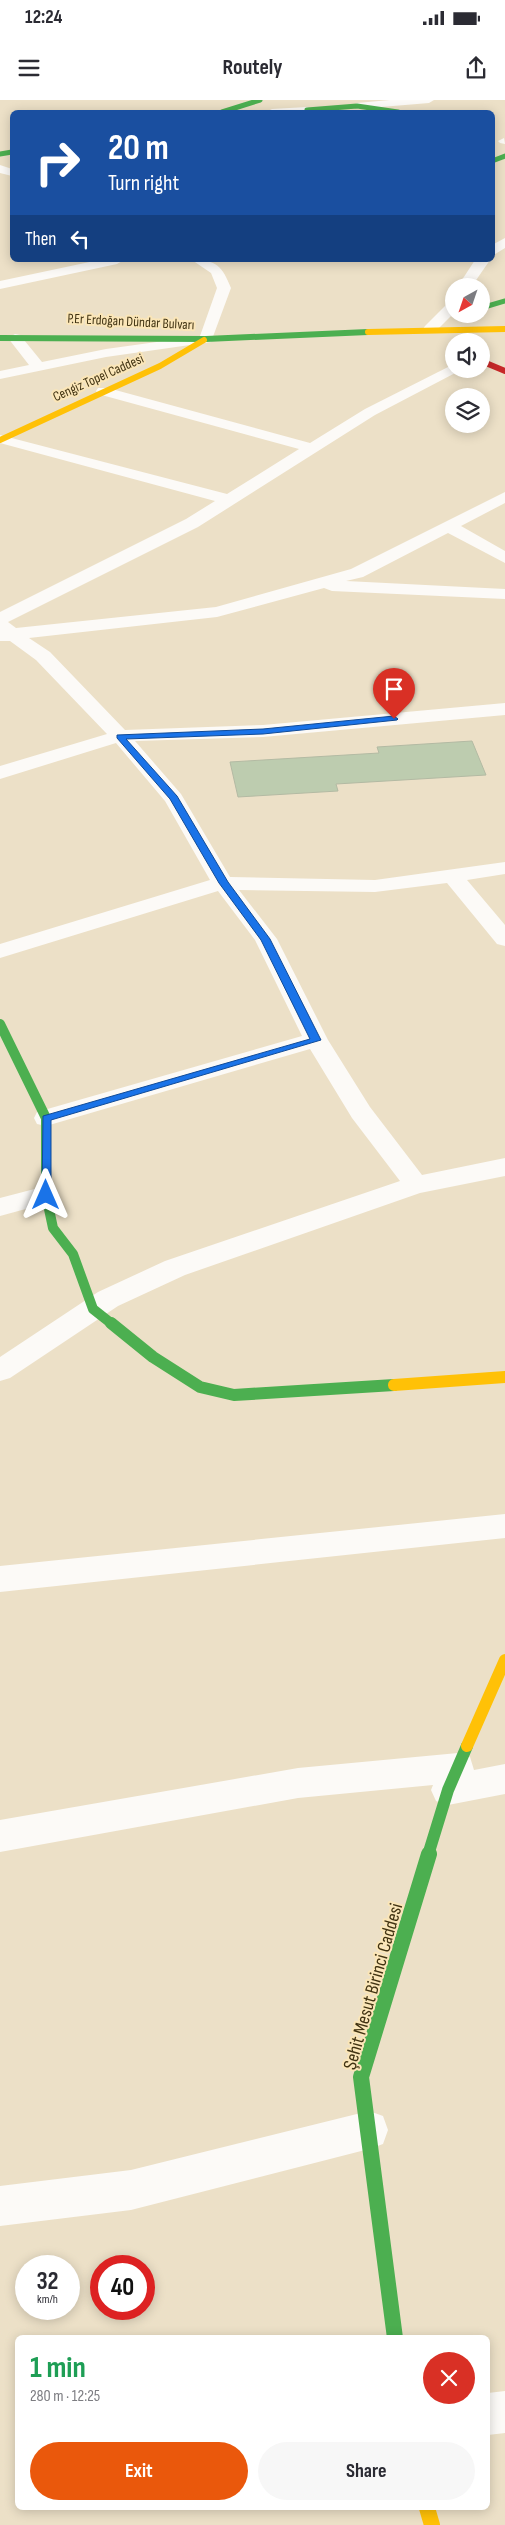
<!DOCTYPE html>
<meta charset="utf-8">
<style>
body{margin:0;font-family:"Sofia Sans Condensed",sans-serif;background:#f7f7f7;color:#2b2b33;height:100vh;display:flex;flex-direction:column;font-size:19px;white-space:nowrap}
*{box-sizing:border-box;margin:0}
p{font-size:16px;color:#7c7c81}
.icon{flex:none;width:28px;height:28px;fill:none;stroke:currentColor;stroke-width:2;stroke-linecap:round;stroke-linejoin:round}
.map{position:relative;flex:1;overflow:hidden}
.sheet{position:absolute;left:15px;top:2235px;width:475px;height:175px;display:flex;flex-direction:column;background:#fff;border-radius:8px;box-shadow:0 2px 12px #0003}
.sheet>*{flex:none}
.top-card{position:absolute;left:10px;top:10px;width:485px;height:152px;border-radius:8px;box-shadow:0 2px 12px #0003;background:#1a4fa0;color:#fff;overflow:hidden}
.needle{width:32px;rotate:220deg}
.controls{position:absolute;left:445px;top:178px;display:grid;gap:10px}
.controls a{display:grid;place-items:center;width:45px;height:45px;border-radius:50%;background:#fff;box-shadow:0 2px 12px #0003;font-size:25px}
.speed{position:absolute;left:15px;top:2155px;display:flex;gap:10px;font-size:25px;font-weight:700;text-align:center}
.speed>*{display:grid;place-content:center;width:65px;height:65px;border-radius:50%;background:#fff;box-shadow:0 2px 12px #0003;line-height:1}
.speed small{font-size:12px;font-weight:400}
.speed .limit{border:8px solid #d22;background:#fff;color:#111}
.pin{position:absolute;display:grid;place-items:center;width:42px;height:42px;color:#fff;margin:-51px -21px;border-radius:50% 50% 50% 0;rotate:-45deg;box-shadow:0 0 5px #0007}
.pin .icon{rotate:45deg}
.me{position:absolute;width:55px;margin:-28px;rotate:0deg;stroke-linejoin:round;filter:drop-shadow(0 0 4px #0008)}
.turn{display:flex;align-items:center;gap:18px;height:105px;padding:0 15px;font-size:22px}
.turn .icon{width:65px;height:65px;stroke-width:2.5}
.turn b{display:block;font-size:35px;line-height:42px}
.then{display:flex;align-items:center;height:48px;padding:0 15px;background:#0003;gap:10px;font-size:19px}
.round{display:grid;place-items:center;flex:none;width:52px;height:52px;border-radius:26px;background:#f7f7f7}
.headline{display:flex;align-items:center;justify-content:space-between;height:85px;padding:0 15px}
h1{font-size:30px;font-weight:700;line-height:38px;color:#1e9e55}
.primary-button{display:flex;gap:10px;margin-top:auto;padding:10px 15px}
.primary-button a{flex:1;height:58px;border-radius:30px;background:#ea580c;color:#fff;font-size:20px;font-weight:700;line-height:58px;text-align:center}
.primary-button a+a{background:#f7f7f7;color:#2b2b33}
.status{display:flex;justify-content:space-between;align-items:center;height:35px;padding:0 25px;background:#fff;direction:ltr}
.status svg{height:14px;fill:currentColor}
header{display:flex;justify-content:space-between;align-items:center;height:65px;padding:0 15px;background:#fff;font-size:22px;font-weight:700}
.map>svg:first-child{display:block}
.building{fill:#bdccaf;stroke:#b3baa3}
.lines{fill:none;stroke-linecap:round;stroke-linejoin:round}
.street{fill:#fcfaf7;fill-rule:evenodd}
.fast-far4{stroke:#4caf50;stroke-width:5}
.fast-far3{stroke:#4caf50;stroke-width:6}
.fast-far2{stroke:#4caf50;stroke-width:10}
.fast-far1{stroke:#4caf50;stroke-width:12}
.fast{stroke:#4caf50;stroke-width:16}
.slow-far2{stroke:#ffc107;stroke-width:6}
.slow-far1{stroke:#ffc107;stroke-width:12}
.slow{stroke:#ffc107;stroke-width:16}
.jam{stroke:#c62828;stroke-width:6}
.route{fill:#1a73e8;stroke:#114b97}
.labels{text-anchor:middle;stroke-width:4;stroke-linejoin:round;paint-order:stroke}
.far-street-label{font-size:14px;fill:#413312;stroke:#fbe6b8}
.near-street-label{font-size:19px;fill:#413312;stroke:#fbe6b8}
</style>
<div class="status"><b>12:24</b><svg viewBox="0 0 49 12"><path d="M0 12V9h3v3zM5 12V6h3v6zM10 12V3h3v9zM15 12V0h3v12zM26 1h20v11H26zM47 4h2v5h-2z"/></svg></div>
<header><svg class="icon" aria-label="menu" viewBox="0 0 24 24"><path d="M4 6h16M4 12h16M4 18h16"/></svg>Routely<svg class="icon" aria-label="share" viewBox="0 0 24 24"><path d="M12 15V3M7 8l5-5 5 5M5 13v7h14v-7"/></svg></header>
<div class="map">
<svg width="505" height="2425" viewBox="0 0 505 2425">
<rect width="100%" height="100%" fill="#ece0c7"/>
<polygon class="building" points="472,641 486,675 336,684 338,691 238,697 230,662 379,653 377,647"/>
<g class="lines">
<g class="street">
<polygon points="390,0 434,0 429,3 357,9 352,6 357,3"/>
<polygon points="307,7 316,12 266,12 272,9"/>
<polygon points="504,38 505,44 500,43 498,41"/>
<polygon points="0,65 12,69 12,76 0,73"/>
<polygon points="505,138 505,148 492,156 492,145"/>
<polygon points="99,160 124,160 117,164 0,189 0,181"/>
<path d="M192,160C217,160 222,166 231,188L211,242L106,257L0,279V271L29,265L8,238L15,234L20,235L42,262L106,249L200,236L217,188L211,173Z"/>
<polygon points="475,160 490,160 472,186 458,186"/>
<polygon points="454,201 454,213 435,232 425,232 423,229 425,226 449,202"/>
<polygon points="454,264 454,269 461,269 459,271 375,315 198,427 8,522 16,528 216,507 351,469 505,392 505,403 461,426 505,451 505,463 448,433 363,477 346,481 505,489 505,499 332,491 324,488 217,517 29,538 50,552 125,630 263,625 505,603 505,615 263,637 135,641 181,694 230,777 375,780 505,762 505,774 467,780 505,825 505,846 497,844 447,783 375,792 239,790 277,839 328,940 370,1007 422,1075 505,1058 505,1076 420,1093 185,1175 118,1206 10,1278 0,1281 0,1257 98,1192 165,1161 400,1081 352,1018 310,949 46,1026 37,1024 34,1018 37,1012 302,936 255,840 218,791 0,858 0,844 210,780 165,701 116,643 0,679 0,666 107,634 36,560 10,541 0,541 0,512 186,419 215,401 0,343 0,335 227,394 299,349 98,294 96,291 98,288 108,288 310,343 365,309"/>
<polygon points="46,1086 55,1089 59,1095 55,1101 0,1116 0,1098"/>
<polygon points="505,1414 505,1438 0,1492 0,1466"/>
<polygon points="458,1653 470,1657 474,1670 505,1664 505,1694 448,1705 436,1701 431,1690 433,1685 298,1698 0,1752 0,1720 298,1668"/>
<polygon points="369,2011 383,2016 388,2030 383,2044 369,2049 131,2110 0,2126 0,2086 131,2070"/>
<polygon points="505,2291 505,2333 488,2335 488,2293"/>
</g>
<g class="fast-far4">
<polyline points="307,10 357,6 398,12"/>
<polyline points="222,12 260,0"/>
<polyline points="0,54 12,52"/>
<polyline points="492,61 505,56"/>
<polyline points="481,208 505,201"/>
</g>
<polyline class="fast-far3" points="0,238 206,239 368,232"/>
<polyline class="fast-far2" points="0,924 46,1018 46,1095 53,1128 73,1154 93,1209 112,1224"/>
<g class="fast-far1">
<polyline points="111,1223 153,1257 200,1287 234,1295 394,1285"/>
<polyline points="428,1755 448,1690 467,1646"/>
</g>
<polyline class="fast" points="395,2238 361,1977 429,1754"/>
<g class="slow-far2">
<polyline points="368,232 505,229"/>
<polyline points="0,340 160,266 204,240"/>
</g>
<g class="slow-far1">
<polyline points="394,1285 505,1277"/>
<polyline points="467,1646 505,1560"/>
</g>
<polyline class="slow" points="427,2408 432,2425"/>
<polyline class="jam" points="481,261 505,271"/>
</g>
<polygon class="route" points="394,616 398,619 397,620 263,634 126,639 177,696 228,782 270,839 321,940 51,1020 51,1095 50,1097 42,1097 43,1016 310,939 261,840 219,783 170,699 117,638 117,635 263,629"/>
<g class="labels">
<g class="far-street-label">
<text transform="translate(131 221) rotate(3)" y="5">P.Er Erdoğan Dündar Bulvarı</text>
<text transform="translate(98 277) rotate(-24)" y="5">Cengiz Topel Caddesi</text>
</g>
<g class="near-street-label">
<text transform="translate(372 1886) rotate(-74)" y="7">Şehit Mesut Birinci Caddesi</text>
</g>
</g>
</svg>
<div class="controls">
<a><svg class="needle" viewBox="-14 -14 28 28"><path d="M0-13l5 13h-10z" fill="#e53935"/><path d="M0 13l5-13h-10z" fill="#7c7c81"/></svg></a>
<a><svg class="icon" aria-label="sound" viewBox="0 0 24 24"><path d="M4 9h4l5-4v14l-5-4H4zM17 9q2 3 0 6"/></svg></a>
<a><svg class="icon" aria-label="layers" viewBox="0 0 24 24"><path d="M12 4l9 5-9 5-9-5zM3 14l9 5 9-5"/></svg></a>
</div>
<div class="speed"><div>32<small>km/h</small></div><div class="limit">40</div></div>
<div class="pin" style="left:394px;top:619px;background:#d93025"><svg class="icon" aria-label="arrive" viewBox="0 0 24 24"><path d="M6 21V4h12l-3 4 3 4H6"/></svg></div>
<svg class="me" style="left:46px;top:1095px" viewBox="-20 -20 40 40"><path d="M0-17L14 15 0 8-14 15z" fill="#1a73e8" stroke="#fff" stroke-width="4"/></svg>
<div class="top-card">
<div class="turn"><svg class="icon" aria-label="right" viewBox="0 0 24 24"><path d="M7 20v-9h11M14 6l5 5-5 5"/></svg><div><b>20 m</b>Turn right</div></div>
<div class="then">Then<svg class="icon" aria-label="left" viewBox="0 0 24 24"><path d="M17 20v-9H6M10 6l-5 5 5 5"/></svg></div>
</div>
<section class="sheet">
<div class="headline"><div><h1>1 min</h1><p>280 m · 12:25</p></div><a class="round" style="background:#d93025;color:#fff"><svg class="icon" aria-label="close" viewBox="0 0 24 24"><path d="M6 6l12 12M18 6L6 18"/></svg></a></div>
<div class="primary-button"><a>Exit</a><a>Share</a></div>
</section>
</div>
